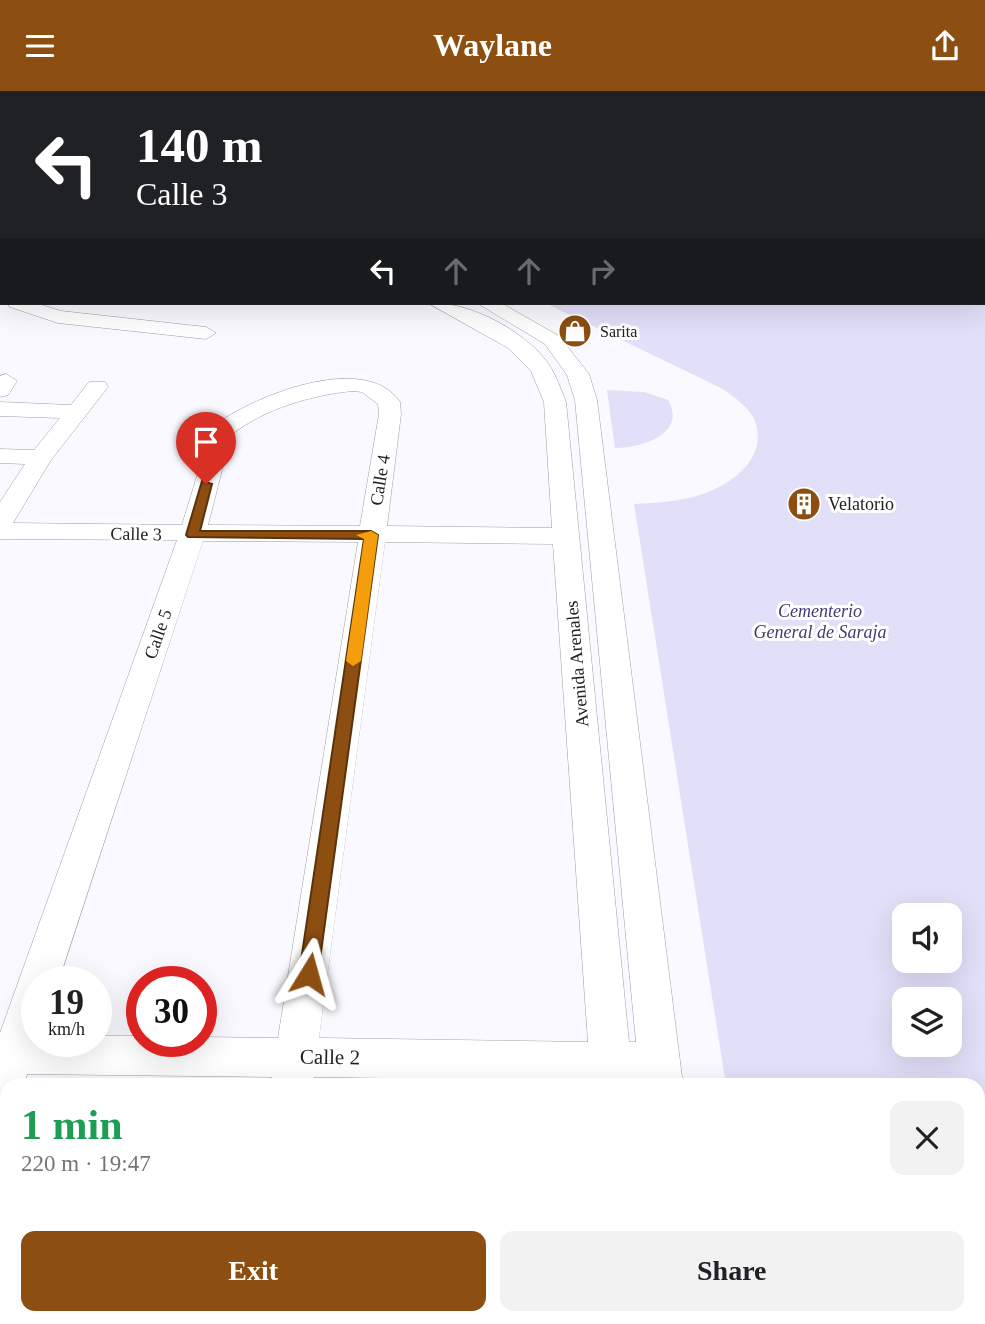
<!DOCTYPE html>
<meta charset="utf-8">
<style>
body{margin:0;font-family:"Times New Roman",serif;background:#f2f2f2;color:#202124;height:100vh;display:flex;flex-direction:column;font-size:26px;white-space:nowrap}
*{box-sizing:border-box;margin:0}
p{font-size:23px;color:#757577}
.icon{flex:none;width:38px;height:38px;fill:none;stroke:currentColor;stroke-width:2;stroke-linecap:round;stroke-linejoin:round}
.map{position:relative;flex:1;overflow:hidden}
.details{position:absolute;left:0px;top:987px;width:985px;height:247px;display:flex;flex-direction:column;background:#fff;border-radius:21px 21px 0 0;box-shadow:0 7px 28px #0002}
.details>*{flex:none}
.banner{position:absolute;left:0px;top:0px;width:985px;height:214px;box-shadow:0 7px 28px #0002;background:#202124;color:#fff;overflow:hidden}
.tools{position:absolute;left:892px;top:812px;display:grid;gap:14px}
.tools a{display:grid;place-items:center;width:70px;height:70px;border-radius:14px;background:#fff;box-shadow:0 7px 28px #0002;font-size:35px}
.speed{position:absolute;left:21px;top:875px;display:flex;gap:14px;font-size:35px;font-weight:700;text-align:center}
.speed>*{display:grid;place-content:center;width:91px;height:91px;border-radius:50%;background:#fff;box-shadow:0 7px 28px #0002;line-height:1}
.speed small{font-size:18px;font-weight:400}
.speed .limit{border:10px solid #d22;background:#fff;color:#111}
.pin{position:absolute;display:grid;place-items:center;width:60px;height:60px;color:#fff;margin:-72px -30px;border-radius:50% 50% 50% 0;rotate:-45deg;box-shadow:0 0 7px #0007}
.pin .icon{rotate:45deg}
.me{position:absolute;width:77px;margin:-38px;rotate:8deg;stroke-linejoin:round;filter:drop-shadow(0 0 5px #0008)}
.turn{display:flex;align-items:center;gap:24px;height:147px;padding:0 21px;font-size:32px}
.turn .icon{width:91px;height:91px;stroke-width:2.5}
.turn b{display:block;font-size:49px;line-height:60px}
.lanes{display:flex;align-items:center;height:66px;padding:0 21px;background:#0003;justify-content:center;gap:35px;direction:ltr}
.lanes .off{opacity:.35}
.round{display:grid;place-items:center;flex:none;width:74px;height:74px;border-radius:14px;background:#f2f2f2}
.summary{display:flex;align-items:center;justify-content:space-between;height:119px;padding:0 21px}
h1{font-size:42px;font-weight:700;line-height:52px;color:#1e9e55}
.action{display:flex;gap:14px;margin-top:auto;padding:14px 21px}
.action a{flex:1;height:80px;border-radius:14px;background:#8c4e11;color:#fff;font-size:28px;font-weight:700;line-height:80px;text-align:center}
.action a+a{background:#f2f2f2;color:#202124}
header{display:flex;justify-content:space-between;align-items:center;height:91px;padding:0 21px;background:#8c4e11;color:#fff;font-size:32px;font-weight:700}
.map>svg:first-child{display:block}
.green{fill:#e2dff9;fill-rule:evenodd}
.lines{fill:none;stroke-linecap:round;stroke-linejoin:round}
.minor-casing{stroke:#9e9da6;stroke-width:1}
.highway-casing{stroke:#d7d7d8;stroke-width:2}
.minor{fill:#fff;fill-rule:evenodd}
.highway{fill:#a492f4;fill-rule:evenodd}
.route{fill:#8c4e11;stroke:#5b330b;stroke-width:2}
.slow{fill:#f59e0b}
.labels{text-anchor:middle;stroke-width:6;stroke-linejoin:round;paint-order:stroke}
.far-poi-label{font-size:16px;fill:#222225;stroke:#fff;text-anchor:start}
.street-label{font-size:18px;fill:#222225;stroke:#fff}
.poi-label{font-size:18px;fill:#222225;stroke:#fff;text-anchor:start}
.park-label{font-size:18px;font-style:italic;fill:#463974;stroke:#fff}
.near-street-label{font-size:21px;fill:#222225;stroke:#fff}
</style>
<header><svg class="icon" aria-label="menu" viewBox="0 0 24 24"><path d="M4 6h16M4 12h16M4 18h16"/></svg>Waylane<svg class="icon" aria-label="share" viewBox="0 0 24 24"><path d="M12 15V3M7 8l5-5 5 5M5 13v7h14v-7"/></svg></header>
<div class="map">
<svg width="985" height="1233" viewBox="0 0 985 1233">
<rect width="100%" height="100%" fill="#faf9ff"/>
<g class="green">
<path d="M545,212H985V1233H741L740,1227H978V994H726L634,413C653,412 673,411 693,406C725,398 767,372 756,333C752,318 735,307 723,298ZM905,824H950V870H905ZM905,908H950V954H905Z"/>
<path d="M607,299L644,301L668,309C688,344 639,357 615,357Z"/>
</g>
<g class="lines">
<defs>
<g id="minor">
<polygon points="101,0 115,0 117,2 102,2"/>
<polygon points="141,0 155,0 157,2 142,2"/>
<polygon points="278,0 295,0 276,2"/>
<polygon points="391,0 415,0 417,2 392,2"/>
<polygon points="494,0 511,0 492,2"/>
<polygon points="551,0 568,0 549,2"/>
<polygon points="683,0 699,0 681,2"/>
<polygon points="951,0 965,0 966,2 952,2"/>
<polygon points="0,64 2,65 2,75 0,74"/>
<polygon points="984,79 985,79 985,94 984,93"/>
<polygon points="0,107 2,107 0,118"/>
<polygon points="2,179 2,191 0,192 0,180"/>
<polygon points="7,212 36,212 61,220 206,236 216,242 206,248 58,232 10,216"/>
<path d="M428,212C467,210 519,237 544,267C555,280 560,296 566,311L629,951H636L575,309L567,284L545,253L477,212H501L559,245L589,283L597,309L683,994H641L640,990H633V994H591L590,990L314,986L313,994H271L272,986L27,983L24,994H7V1019L0,1021V942L177,449L0,448V411L25,373L0,372V358L34,359L60,327L0,325V311L71,314L89,291H105L108,296L51,369L13,432L182,434L212,336C251,306 365,259 400,311L401,323L387,435L552,437L544,311L531,280L508,257ZM353,300L362,301L378,313L379,323L360,435L208,434L231,344C264,318 311,304 353,300ZM203,450L358,451L278,947L201,946V950H142V945H96V950H37V891H58ZM385,451L553,453L588,951L319,947Z"/>
<polygon points="6,283 17,290 8,304 0,306 0,285"/>
<polygon points="233,1227 283,1227 282,1233 232,1233"/>
<rect x="606" y="1227" width="50" height="6"/>
<polygon points="664,1227 714,1227 715,1233 665,1233"/>
</g>
<rect id="highway" x="984" y="9" width="1" height="15"/>
</defs>
<use href="#minor" class="minor-casing"/>
<use href="#highway" class="highway-casing"/>
<use href="#minor" class="minor"/>
<use href="#highway" class="highway"/>
</g>
<polygon class="route" points="202,390 212,393 200,440 371,440 378,444 318,883 316,889 309,891 302,889 299,883 364,448 188,446 186,444"/>
<polygon class="slow" points="371,440 378,444 361,570 353,575 346,570 364,448 356,444"/>
<defs>
<symbol id="shop-disc" viewBox="-11 -11 22 22"><circle r="9.5" fill="#8c4e11" stroke="#fff"/><path d="M-5-2.5h2.3a2.7 3.5 0 0 1 5.4 0H5L5.5 6h-11ZM-1.5-2.5h3a1.5 2.3 0 0 0-3 0Z" fill="#fff"/></symbol>
<symbol id="building-disc" viewBox="-11 -11 22 22"><circle r="9.5" fill="#8c4e11" stroke="#fff"/><path d="M-4-6H4V6H1V3H-1V6H-4ZM-2.5-4.3h1.7v1.8h-1.7ZM.8-4.3h1.7v1.8H.8ZM-2.5-1h1.7V.8h-1.7ZM.8-1h1.7V.8H.8Z" fill="#fff"/></symbol>
</defs>
<g fill-rule="evenodd">
<use href="#shop-disc" x="556" y="221" width="38" height="38"/>
<use href="#building-disc" x="785" y="394" width="38" height="38"/>
</g>
<g class="labels">
<g class="far-poi-label">
<text x="600" y="246">Sarita</text>
</g>
<g class="street-label">
<text transform="translate(380 389) rotate(-81)" y="6">Calle 4</text>
<text transform="translate(136 443) rotate(1)" y="6">Calle 3</text>
<text transform="translate(158 543) rotate(-71)" y="6">Calle 5</text>
<text transform="translate(577 573) rotate(-95)" y="6">Avenida Arenales</text>
</g>
<g class="poi-label">
<text x="828" y="419">Velatorio</text>
</g>
<g class="park-label">
<text x="820" y="526">Cementerio<tspan x="820" dy="21">General de Saraja</tspan></text>
</g>
<g class="near-street-label">
<text transform="translate(330 966) rotate(1)" y="7">Calle 2</text>
</g>
</g>
</svg>
<div class="tools">
<a><svg class="icon" aria-label="sound" viewBox="0 0 24 24"><path d="M4 9h4l5-4v14l-5-4H4zM17 9q2 3 0 6"/></svg></a>
<a><svg class="icon" aria-label="layers" viewBox="0 0 24 24"><path d="M12 4l9 5-9 5-9-5zM3 14l9 5 9-5"/></svg></a>
</div>
<div class="speed"><div>19<small>km/h</small></div><div class="limit">30</div></div>
<div class="pin" style="left:206px;top:393px;background:#d93025"><svg class="icon" aria-label="arrive" viewBox="0 0 24 24"><path d="M6 21V4h12l-3 4 3 4H6"/></svg></div>
<svg class="me" style="left:309px;top:883px" viewBox="-20 -20 40 40"><path d="M0-17L14 15 0 8-14 15z" fill="#8c4e11" stroke="#fff" stroke-width="4"/></svg>
<div class="banner">
<div class="turn"><svg class="icon" aria-label="left" viewBox="0 0 24 24"><path d="M17 20v-9H6M10 6l-5 5 5 5"/></svg><div><b>140 m</b>Calle 3</div></div>
<div class="lanes"><svg class="icon" aria-label="left" viewBox="0 0 24 24"><path d="M17 20v-9H6M10 6l-5 5 5 5"/></svg><svg class="icon off" aria-label="ahead" viewBox="0 0 24 24"><path d="M12 20V5M6 11l6-6 6 6"/></svg><svg class="icon off" aria-label="ahead" viewBox="0 0 24 24"><path d="M12 20V5M6 11l6-6 6 6"/></svg><svg class="icon off" aria-label="right" viewBox="0 0 24 24"><path d="M7 20v-9h11M14 6l5 5-5 5"/></svg></div>
</div>
<section class="details">
<div class="summary"><div><h1>1 min</h1><p>220 m · 19:47</p></div><a class="round"><svg class="icon" aria-label="close" viewBox="0 0 24 24"><path d="M6 6l12 12M18 6L6 18"/></svg></a></div>
<div class="action"><a>Exit</a><a>Share</a></div>
</section>
</div>
